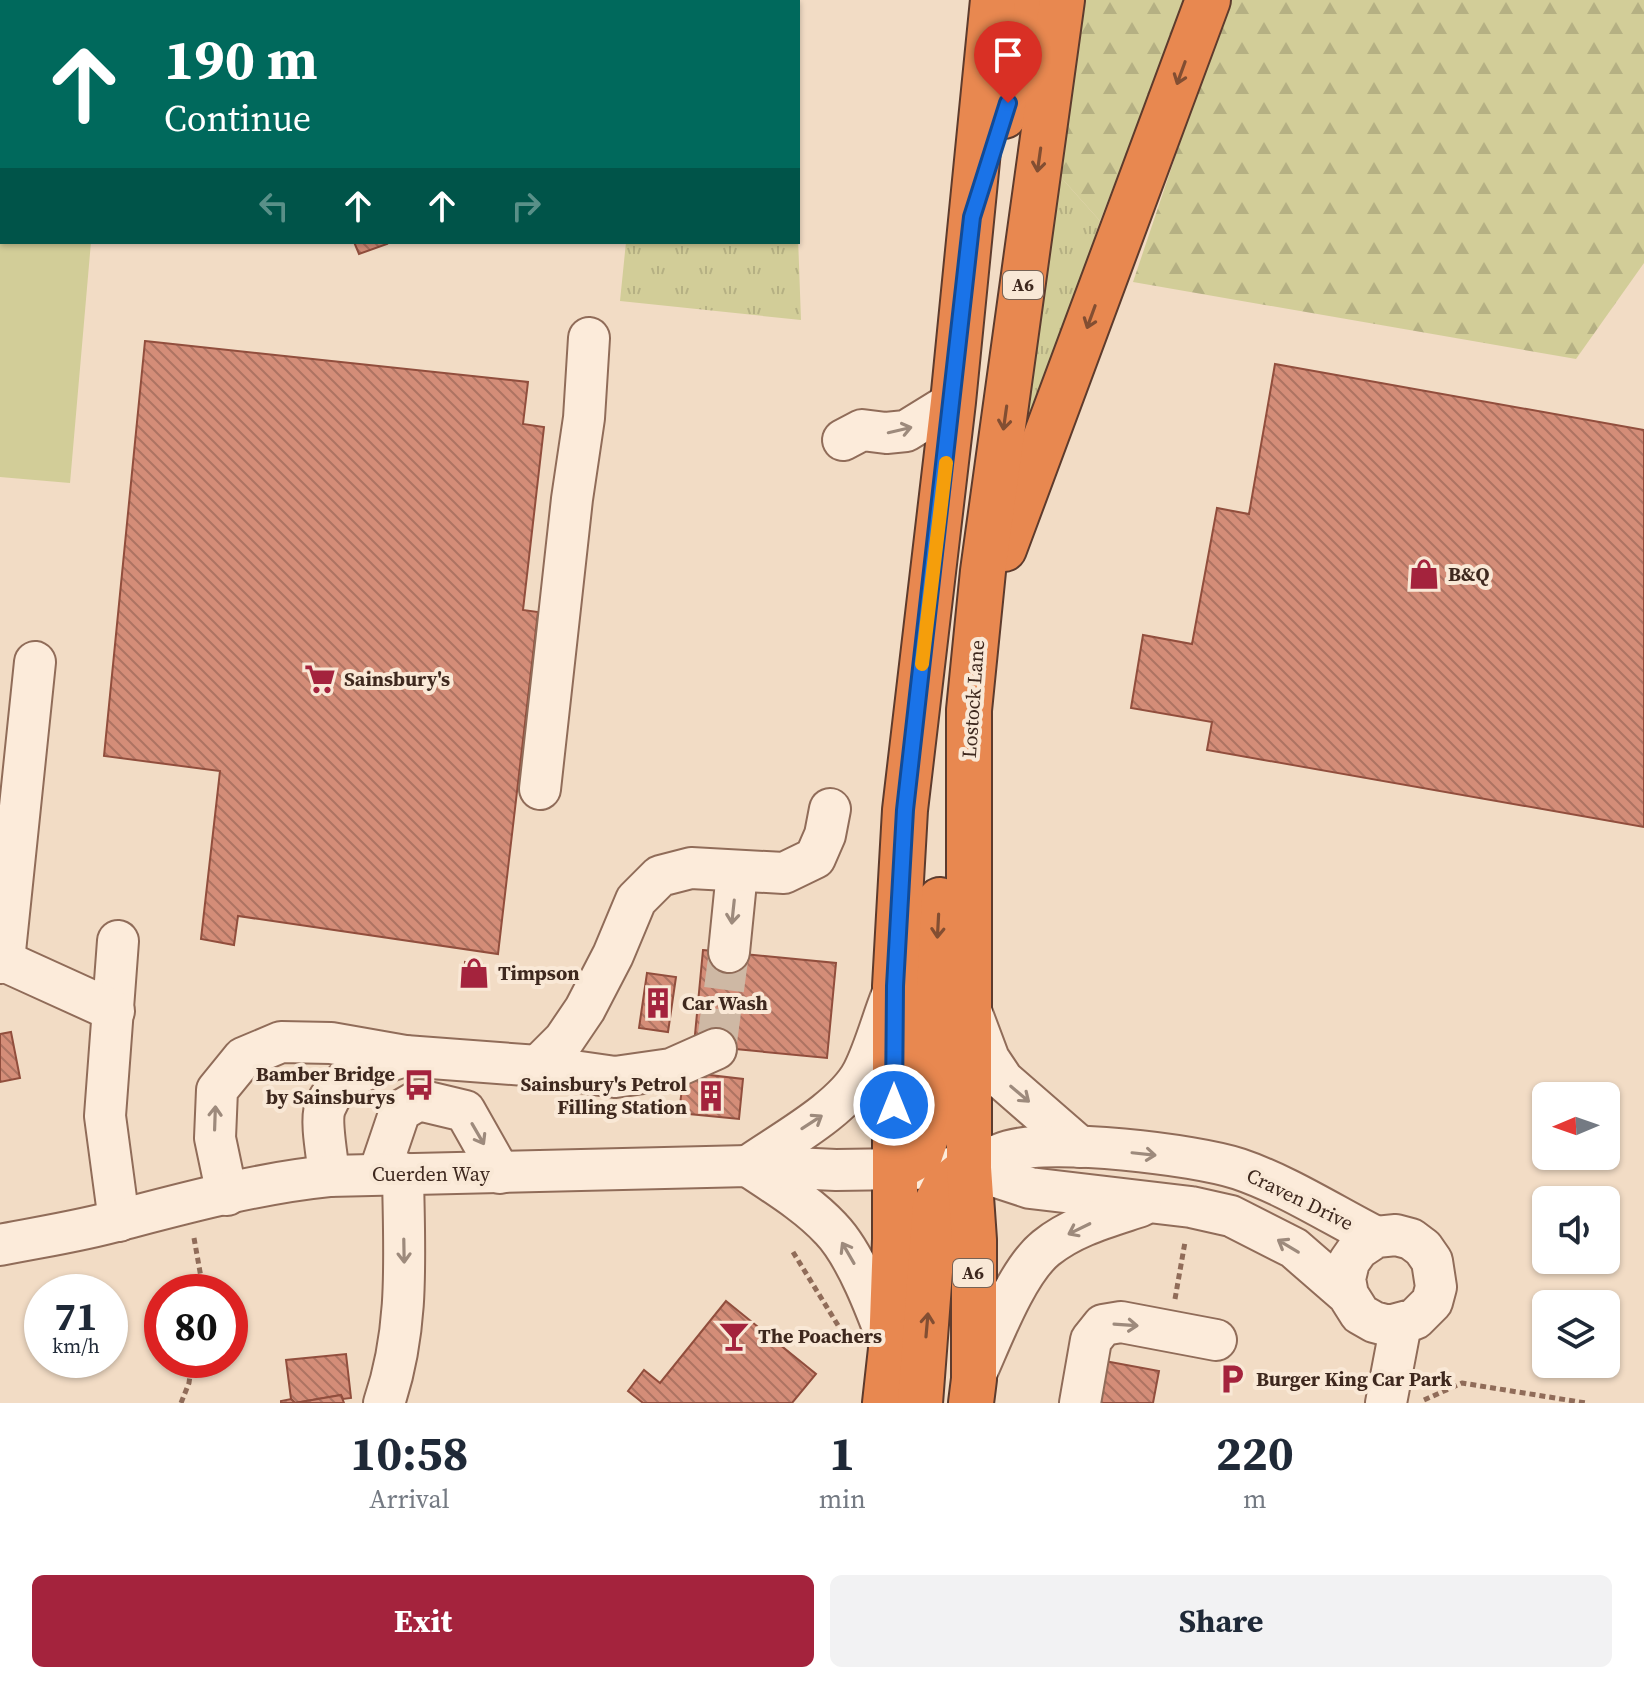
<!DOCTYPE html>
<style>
body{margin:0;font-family:"Source Serif 4",serif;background:#f2f2f3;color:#1f2937;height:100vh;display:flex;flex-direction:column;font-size:30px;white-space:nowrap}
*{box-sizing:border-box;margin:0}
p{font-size:26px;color:#747a83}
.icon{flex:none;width:44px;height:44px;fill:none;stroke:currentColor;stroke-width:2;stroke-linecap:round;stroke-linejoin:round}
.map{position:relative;height:1403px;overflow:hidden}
.drawer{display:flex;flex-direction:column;background:#fff;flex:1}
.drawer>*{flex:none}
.guide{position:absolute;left:0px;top:0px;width:800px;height:244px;box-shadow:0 2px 6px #0004;background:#00695c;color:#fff;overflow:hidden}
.needle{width:52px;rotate:268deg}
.buttons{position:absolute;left:1532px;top:1082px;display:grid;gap:16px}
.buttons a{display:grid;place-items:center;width:88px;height:88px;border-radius:12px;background:#fff;box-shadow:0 2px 6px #0004;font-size:40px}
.speed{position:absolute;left:24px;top:1274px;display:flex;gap:16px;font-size:40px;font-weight:700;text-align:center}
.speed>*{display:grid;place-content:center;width:104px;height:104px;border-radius:50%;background:#fff;box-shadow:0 2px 6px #0004;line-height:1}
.speed small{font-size:20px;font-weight:400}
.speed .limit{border:12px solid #d22;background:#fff;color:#111}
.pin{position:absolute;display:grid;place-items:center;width:68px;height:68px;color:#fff;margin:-82px -34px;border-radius:50% 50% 50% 0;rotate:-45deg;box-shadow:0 0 8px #0007}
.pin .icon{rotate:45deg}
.me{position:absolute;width:88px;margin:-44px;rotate:0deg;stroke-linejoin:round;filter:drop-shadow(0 0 6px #0008)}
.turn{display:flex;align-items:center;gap:28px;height:168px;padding:0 32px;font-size:36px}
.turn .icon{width:104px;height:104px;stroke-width:2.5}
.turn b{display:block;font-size:56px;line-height:68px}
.lanes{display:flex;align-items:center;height:76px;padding:0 32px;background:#0003;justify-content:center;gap:40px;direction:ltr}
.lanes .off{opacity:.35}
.eta{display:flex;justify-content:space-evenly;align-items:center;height:136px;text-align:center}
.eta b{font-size:48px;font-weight:700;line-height:56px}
.primary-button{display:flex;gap:16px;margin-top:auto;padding:16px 32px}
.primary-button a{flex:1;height:92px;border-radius:12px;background:#a4233d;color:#fff;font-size:32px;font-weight:700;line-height:92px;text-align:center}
.primary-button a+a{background:#f2f2f3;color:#1f2937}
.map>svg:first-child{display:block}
.grass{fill:url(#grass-tufts)}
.forest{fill:url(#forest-firs)}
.pitch{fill:#d2cd98}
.building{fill:url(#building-back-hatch);stroke:#914e3d;stroke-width:2}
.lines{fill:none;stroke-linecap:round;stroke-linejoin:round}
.minor-tunnel{stroke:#ceb8a4;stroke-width:40;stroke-dasharray:40 20;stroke-linecap:butt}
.minor-casing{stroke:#906c59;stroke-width:44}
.highway-casing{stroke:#5d3b2d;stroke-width:48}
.path{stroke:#906c59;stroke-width:5;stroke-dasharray:6 4;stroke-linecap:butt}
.minor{stroke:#fcebda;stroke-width:40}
.highway{stroke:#e88850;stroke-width:44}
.oneway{stroke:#824e32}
.oneway2{stroke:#9d8a7c}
.route-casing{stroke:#114b97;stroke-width:20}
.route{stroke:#1a73e8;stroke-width:14}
.slow{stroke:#f59e0b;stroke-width:14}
.labels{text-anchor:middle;stroke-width:8;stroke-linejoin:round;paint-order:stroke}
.shield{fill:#f9e8d6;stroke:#766255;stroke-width:2}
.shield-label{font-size:18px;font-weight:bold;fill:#3e281e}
.poi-label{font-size:20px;font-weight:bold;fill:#3e281e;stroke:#f9e8d6;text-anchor:start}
.street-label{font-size:20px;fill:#3e281e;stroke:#f9e8d6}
</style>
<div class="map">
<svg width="1644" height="1403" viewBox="0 0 1644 1403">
<defs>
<pattern id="grass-tufts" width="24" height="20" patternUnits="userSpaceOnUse" patternTransform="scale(2)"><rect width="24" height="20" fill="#d2cd98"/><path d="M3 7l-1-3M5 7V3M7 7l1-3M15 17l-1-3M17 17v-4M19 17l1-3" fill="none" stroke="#b5b083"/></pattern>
<pattern id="forest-firs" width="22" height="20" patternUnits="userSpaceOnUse" patternTransform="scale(2)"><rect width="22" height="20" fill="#d2cd98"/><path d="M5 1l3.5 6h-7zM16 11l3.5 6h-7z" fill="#b5b083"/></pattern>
<pattern id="building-back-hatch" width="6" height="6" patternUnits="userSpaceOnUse" patternTransform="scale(2)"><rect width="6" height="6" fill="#d48d78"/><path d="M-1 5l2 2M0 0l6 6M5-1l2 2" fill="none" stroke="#ad7362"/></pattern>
</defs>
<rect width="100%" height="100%" fill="#f2dcc5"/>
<g class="grass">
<polygon points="1058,174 1100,221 1026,447 1017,446"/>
<polygon points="798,237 801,320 620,301 626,242 798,242"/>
</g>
<g class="forest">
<polygon points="1086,0 1186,0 1100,221 1058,174"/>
<polygon points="1228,0 1644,0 1644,263 1576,359 1133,282"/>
</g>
<polygon class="pitch" points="0,197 2,242 91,242 70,483 0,477"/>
<g class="building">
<polygon points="354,242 386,242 387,244 359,254"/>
<polygon points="145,341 528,382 523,424 544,427 523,610 538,612 498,954 238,916 234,945 201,939 220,771 104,756"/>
<polygon points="1275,364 1644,430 1644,827 1207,750 1212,722 1131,708 1143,635 1192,644 1217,508 1249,514"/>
<polygon points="703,950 836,963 827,1058 694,1045"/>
<polygon points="465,962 485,965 483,983 464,981"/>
<polygon points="647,973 676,977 668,1032 639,1028"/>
<polygon points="11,1032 20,1078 0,1082 0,1034"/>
<polygon points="684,1072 743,1079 739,1119 679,1113"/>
<polygon points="726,1301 816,1374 792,1403 643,1403 628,1391 644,1370 660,1383"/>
<polygon points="346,1354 351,1398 343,1399 341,1395 295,1403 291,1399 286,1360"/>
<polygon points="1094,1359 1159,1371 1153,1403 1086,1403"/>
<polygon points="341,1395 344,1403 281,1403 281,1401 291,1399 295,1403"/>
</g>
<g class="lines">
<polyline class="minor-tunnel" points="716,1049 729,952"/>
<defs>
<g id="minor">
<polyline points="282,0 283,2"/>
<polyline points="843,440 862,430 886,433 906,431 953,402"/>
<polyline points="540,789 572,499 584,418 589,338"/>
<polyline points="118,941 105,1116 119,1221"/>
<polyline points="729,952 737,872"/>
<polyline points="4,961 35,662"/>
<polyline points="0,963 4,961 114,1011"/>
<polyline points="971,1011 989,1059 1003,1080 1080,1147"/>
<polyline points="538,1066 615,1077 671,1069 716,1049"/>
<path d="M748,1166C782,1142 844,1109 863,1072C875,1048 882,1020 892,995"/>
<path d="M748,1166C776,1185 808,1204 831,1229C857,1256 878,1314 891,1349"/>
<path d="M969,1168C982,1163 995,1155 1009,1151C1053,1138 1193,1154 1239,1169C1286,1185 1331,1214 1376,1237"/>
<polyline points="379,1173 400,1111 419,1100 465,1111 500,1173"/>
<path d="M329,1176C328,1160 320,1122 325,1108C336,1075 377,1065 405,1056"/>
<polyline points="227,1195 215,1138 217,1090 243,1058 281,1042 331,1043 405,1056 538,1066 564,1040 585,1009 613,955 636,900 660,876 691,868 784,873 815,858 825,835 830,809"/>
<path d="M0,1245C40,1237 81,1231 120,1220C189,1202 259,1183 329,1176L748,1166L836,1170L969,1168L1030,1188L1191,1207L1231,1216L1294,1248L1348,1295L1360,1314L1374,1322L1389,1326L1415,1319L1432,1302L1436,1287L1432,1261L1423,1248L1411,1239L1396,1235L1376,1237L1358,1249L1349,1262L1345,1279L1348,1295"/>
<path d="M975,1376C991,1341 1016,1272 1046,1248C1073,1226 1108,1217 1141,1206"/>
<path d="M384,1403C410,1327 404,1253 403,1173"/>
<polyline points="1080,1403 1091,1340 1103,1325 1121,1322 1216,1340"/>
<polyline points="1386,1403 1401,1324"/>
</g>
<g id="highway">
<polyline points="1004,116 1027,0"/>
<polyline points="1004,549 1208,0"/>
<polyline points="895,1169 920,1155 929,1129 940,900"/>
<polyline points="885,1403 891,1349 895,1239 895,986 905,810 953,402 993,0"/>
<polyline points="920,1403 935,1206 944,1188 969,1168"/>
<polyline points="971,1403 974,1379 974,1240 969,1168 969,710 983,571 1062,0"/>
</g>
</defs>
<use href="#minor" class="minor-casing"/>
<use href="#highway" class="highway-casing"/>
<g class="path">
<polyline points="194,1238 202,1283 200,1292"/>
<polyline points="793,1252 847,1340"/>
<polyline points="1175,1299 1185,1242"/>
<polyline points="1424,1400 1462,1383 1586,1403"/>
<polyline points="181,1403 189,1383 192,1360"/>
</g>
<use href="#minor" class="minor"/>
<use href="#highway" class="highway"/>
</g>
<defs><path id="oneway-shaft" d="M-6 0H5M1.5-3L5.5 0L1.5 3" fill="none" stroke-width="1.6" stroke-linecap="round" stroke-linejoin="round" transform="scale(2)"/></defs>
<g class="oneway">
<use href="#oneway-shaft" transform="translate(1181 73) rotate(110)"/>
<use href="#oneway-shaft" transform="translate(1039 160) rotate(98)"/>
<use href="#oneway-shaft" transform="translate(1091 317) rotate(110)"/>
<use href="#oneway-shaft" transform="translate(1005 418) rotate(98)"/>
<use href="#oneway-shaft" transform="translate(938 926) rotate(93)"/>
<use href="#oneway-shaft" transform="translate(927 1325) rotate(-85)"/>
</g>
<g class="oneway2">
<use href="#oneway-shaft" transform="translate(900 430) rotate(-13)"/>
<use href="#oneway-shaft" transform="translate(733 912) rotate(96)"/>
<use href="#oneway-shaft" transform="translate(1020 1094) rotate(40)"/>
<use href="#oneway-shaft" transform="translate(215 1118) rotate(-88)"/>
<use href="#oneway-shaft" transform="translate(812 1122) rotate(-33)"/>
<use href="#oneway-shaft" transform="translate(478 1134) rotate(60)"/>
<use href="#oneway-shaft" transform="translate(1144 1154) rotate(6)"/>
<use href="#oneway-shaft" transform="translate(1079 1229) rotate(154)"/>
<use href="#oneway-shaft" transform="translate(1288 1246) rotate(-149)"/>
<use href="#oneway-shaft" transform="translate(404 1251) rotate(89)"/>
<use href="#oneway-shaft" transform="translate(848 1253) rotate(-120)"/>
<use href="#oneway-shaft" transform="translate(1126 1325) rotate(4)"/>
</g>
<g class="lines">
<defs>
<polyline id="route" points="894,1105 895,986 905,810 972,217 1008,103"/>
</defs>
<use href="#route" class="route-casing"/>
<use href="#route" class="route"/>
<polyline class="slow" points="922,664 946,463"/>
</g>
<defs>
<symbol id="shop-bare" viewBox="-9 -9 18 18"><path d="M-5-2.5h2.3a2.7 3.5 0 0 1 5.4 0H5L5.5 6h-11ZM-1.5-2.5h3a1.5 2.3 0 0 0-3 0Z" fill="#a4233d" stroke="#f9e8d6" stroke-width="2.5" paint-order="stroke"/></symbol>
<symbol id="supermarket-bare" viewBox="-9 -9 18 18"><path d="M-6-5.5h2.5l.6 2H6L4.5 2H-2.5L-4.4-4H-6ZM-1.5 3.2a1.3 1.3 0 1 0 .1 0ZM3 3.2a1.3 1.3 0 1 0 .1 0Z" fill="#a4233d" stroke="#f9e8d6" stroke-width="2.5" paint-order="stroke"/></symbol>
<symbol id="building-bare" viewBox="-9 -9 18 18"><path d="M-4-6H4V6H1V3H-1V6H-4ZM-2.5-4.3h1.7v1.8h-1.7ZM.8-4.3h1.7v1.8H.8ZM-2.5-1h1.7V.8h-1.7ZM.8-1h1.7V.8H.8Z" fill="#a4233d" stroke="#f9e8d6" stroke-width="2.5" paint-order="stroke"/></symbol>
<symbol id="bus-bare" viewBox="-9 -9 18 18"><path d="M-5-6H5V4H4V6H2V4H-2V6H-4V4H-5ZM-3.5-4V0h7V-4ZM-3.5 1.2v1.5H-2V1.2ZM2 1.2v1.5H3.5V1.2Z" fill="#a4233d" stroke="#f9e8d6" stroke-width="2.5" paint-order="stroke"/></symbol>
<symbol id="bar-bare" viewBox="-9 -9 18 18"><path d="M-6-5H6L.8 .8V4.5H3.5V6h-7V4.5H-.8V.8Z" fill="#a4233d" stroke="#f9e8d6" stroke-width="2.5" paint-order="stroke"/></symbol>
<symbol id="parking-bare" viewBox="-9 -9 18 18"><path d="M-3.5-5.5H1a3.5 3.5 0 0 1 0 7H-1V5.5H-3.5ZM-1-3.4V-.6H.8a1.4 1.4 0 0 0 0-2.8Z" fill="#a4233d" stroke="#f9e8d6" stroke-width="2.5" paint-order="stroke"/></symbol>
</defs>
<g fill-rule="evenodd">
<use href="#shop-bare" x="1402" y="552" width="44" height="44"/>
<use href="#supermarket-bare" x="298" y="657" width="44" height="44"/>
<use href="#shop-bare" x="452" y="951" width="44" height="44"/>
<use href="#building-bare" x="636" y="981" width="44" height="44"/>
<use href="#bus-bare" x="397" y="1063" width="44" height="44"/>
<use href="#building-bare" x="689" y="1074" width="44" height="44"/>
<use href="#bar-bare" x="712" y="1314" width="44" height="44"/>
<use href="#parking-bare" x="1210" y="1357" width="44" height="44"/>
</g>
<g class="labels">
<g class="shield">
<rect x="1003" y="271" width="40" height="28" rx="6"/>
<rect x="953" y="1259" width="40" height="28" rx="6"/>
</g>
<g class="shield-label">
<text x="1023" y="291">A6</text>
<text x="973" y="1279">A6</text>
</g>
<g class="poi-label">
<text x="1448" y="581">B&amp;Q</text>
<text x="344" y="686">Sainsbury's</text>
<text x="498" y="980">Timpson</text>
<text x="682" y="1010">Car Wash</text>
<text x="395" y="1081" text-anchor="end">Bamber Bridge<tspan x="395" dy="23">by Sainsburys</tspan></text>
<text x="687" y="1091" text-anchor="end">Sainsbury's Petrol<tspan x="687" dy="23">Filling Station</tspan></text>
<text x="758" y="1343">The Poachers</text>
<text x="1256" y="1386">Burger King Car Park</text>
</g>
<g class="street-label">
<text transform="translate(973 699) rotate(-86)" y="7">Lostock Lane</text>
<text x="431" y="1181">Cuerden Way</text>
<text transform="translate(1300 1199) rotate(26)" y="7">Craven Drive</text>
</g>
</g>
</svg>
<div class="buttons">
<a><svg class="needle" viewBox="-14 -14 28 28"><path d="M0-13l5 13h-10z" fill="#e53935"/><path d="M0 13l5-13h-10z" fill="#747a83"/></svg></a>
<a><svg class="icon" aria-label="sound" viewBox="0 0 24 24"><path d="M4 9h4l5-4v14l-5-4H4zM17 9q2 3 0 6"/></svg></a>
<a><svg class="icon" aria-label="layers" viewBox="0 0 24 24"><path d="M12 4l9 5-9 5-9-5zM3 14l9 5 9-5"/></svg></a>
</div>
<div class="speed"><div>71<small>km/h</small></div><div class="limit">80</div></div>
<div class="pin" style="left:1008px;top:103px;background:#d93025"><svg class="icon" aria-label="arrive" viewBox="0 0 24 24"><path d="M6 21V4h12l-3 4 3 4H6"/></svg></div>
<svg class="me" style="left:894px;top:1105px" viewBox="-20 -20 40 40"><circle r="17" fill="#1a73e8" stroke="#fff" stroke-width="3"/><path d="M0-11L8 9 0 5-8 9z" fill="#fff"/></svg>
<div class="guide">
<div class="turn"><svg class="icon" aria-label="ahead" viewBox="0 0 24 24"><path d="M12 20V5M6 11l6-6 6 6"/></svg><div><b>190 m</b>Continue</div></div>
<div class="lanes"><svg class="icon off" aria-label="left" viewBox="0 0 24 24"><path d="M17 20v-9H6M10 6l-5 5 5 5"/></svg><svg class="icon" aria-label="ahead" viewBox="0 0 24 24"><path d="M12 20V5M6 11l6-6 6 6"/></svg><svg class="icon" aria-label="ahead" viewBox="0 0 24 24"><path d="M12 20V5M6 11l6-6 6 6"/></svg><svg class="icon off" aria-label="right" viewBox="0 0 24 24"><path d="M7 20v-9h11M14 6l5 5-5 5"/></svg></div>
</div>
</div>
<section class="drawer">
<div class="eta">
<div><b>10:58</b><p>Arrival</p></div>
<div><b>1</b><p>min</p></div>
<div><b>220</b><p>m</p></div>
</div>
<div class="primary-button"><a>Exit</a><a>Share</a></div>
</section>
